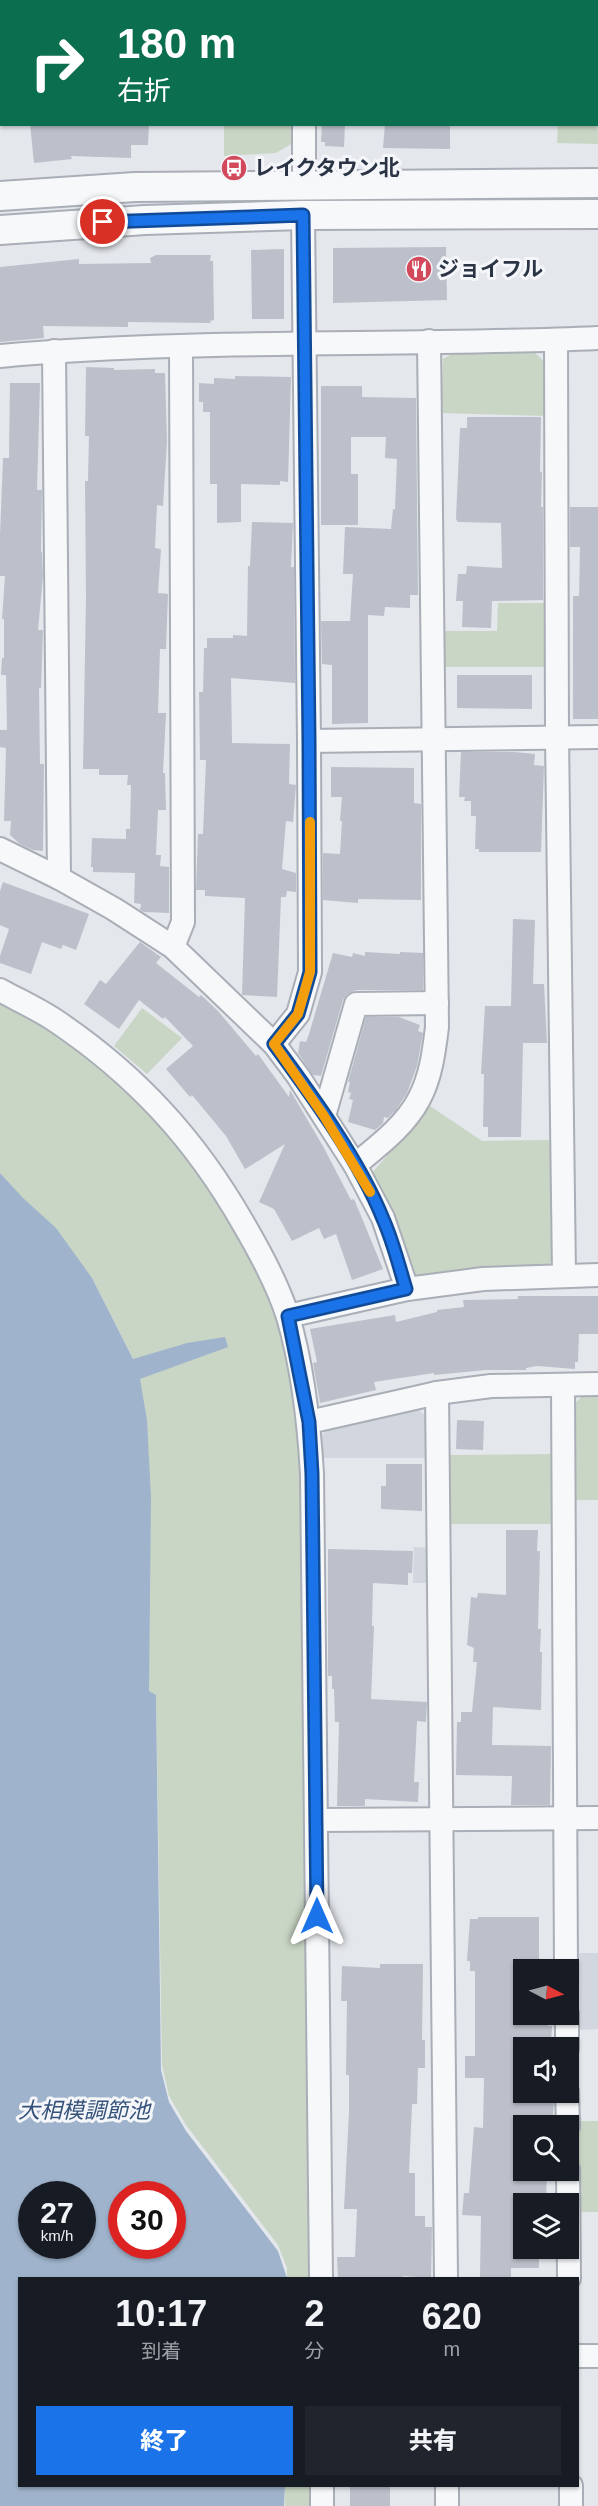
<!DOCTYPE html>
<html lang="ja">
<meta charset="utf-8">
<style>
body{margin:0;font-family:Helvetica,"Noto Sans JP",sans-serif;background:#20242c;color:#f1f3f6;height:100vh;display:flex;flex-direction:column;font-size:22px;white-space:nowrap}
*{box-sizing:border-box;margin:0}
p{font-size:20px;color:#9ea1a6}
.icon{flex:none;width:33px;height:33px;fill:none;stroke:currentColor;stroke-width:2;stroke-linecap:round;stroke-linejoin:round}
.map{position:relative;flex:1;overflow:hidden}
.details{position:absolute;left:18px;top:2277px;width:561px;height:210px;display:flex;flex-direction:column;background:#171b24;border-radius:0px;box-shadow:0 2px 4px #0004}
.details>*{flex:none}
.top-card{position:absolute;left:0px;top:0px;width:598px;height:126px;box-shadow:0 2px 4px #0004;background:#0b6e4f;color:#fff;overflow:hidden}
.needle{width:39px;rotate:96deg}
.tools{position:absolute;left:513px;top:1959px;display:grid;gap:12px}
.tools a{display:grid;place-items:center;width:66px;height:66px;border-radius:0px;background:#171b24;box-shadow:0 2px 4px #0004;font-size:30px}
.speed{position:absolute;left:18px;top:2181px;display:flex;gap:12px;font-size:30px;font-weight:700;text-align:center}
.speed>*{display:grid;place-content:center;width:78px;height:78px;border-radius:50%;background:#171b24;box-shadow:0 2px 4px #0004;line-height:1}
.speed small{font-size:15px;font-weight:400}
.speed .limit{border:9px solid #d22;background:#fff;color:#111}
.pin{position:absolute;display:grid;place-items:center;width:51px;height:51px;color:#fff;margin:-26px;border:3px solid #fff;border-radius:50%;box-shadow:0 2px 6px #0007}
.me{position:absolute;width:66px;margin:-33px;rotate:0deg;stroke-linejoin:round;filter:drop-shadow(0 0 4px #0008)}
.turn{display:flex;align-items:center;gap:21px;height:126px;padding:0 18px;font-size:27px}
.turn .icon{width:78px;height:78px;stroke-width:2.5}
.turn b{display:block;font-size:42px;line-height:51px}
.eta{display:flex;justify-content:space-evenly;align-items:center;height:102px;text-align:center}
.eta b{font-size:36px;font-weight:800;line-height:42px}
.action{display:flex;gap:12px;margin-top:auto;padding:12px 18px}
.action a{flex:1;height:69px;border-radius:0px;background:#1a73e8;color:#fff;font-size:24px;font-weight:800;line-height:69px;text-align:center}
.action a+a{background:#20242c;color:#f1f3f6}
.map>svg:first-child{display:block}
.built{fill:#d2d6de}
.green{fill:#c9d6c5}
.water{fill:#9fb4cc;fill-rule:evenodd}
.building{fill:#bbc0ca}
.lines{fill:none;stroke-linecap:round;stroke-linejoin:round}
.minor-casing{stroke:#a9aeb7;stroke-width:26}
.tertiary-casing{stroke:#a9aeb7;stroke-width:32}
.minor{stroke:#f7f8fa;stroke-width:22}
.tertiary{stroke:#f7f8fa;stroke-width:28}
.route-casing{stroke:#114b97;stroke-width:15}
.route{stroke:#1a73e8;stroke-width:10}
.slow{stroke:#f59e0b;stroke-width:10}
.labels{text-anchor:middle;stroke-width:6;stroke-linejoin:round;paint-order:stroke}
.poi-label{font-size:21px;font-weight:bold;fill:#2b3445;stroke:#f4f6f9;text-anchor:start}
.water-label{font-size:22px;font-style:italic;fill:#34527a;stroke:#f4f6f9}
</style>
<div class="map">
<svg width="598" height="2506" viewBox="0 0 598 2506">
<rect width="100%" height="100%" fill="#e4e7ec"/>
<g class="built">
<polygon points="413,1406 430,1419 428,1458 322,1458 322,1436 330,1425"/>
<polygon points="414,1547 430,1548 429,1583 413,1583"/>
<polygon points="579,1953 598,1953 598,2029 580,2030"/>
</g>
<g class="green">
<polygon points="597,66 598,144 557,143 558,125 597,124"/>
<polygon points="224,125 293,125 293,143 276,153 224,156"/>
<polygon points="455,352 535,353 549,366 548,416 441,413 443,359"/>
<polygon points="498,603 547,603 547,667 444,667 444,631 497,631"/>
<polygon points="0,999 83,1050 134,1094 195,1163 256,1271 281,1332 299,1432 302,1500 308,1992 308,2278 287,2278 287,2268 278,2245 186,2125 169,2096 162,2065 156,1695 149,1691 147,1420 133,1359 92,1278 0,1173"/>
<polygon points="142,1008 182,1038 147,1074 114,1046"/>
<polygon points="430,1106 482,1141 550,1140 553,1260 546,1267 425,1277 415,1275 372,1173"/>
<polygon points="586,1393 598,1393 598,1500 574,1500 574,1404"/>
<polygon points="556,1454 556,1524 450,1524 450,1455"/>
<rect x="578" y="2121" width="20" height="91"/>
<rect x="285" y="2486" width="24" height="20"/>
</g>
<path class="water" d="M0,1173L23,1198L56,1228L92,1278L133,1359L187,1343L225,1337L228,1347L140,1379L147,1420L151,1498L149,1691L156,1695L161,2070L169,2102L186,2131L278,2251L287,2278H20V2486H285L284,2506H0ZM32,2194H82V2246H32ZM122,2194H172V2246H122Z"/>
<g class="building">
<polygon points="30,124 149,124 148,145 131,145 131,158 71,156 72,159 34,163"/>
<polygon points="322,124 345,124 344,147 325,146 325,142 321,142"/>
<polygon points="385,124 450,124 450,149 383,148"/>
<polygon points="446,247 447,300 333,303 333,248"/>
<polygon points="284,249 284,319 252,319 251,250"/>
<polygon points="156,255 211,255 210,261 213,261 214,320 210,321 211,323 128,322 128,327 43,326 44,338 0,342 0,267 79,259 79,264 151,263 150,258"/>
<polygon points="86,367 114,368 114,370 155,369 155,373 165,373 167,441 163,506 157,505 155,548 161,549 158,593 168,594 166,649 160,649 158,713 166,713 163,773 165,773 166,810 158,810 156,855 161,855 160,866 169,867 169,913 144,912 140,910 141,904 134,903 135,873 93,872 93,867 91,867 92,838 126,839 126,829 130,829 131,785 127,785 128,775 99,775 99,769 83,769 86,597 85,481 88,481 89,436 85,436"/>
<polygon points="235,376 291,377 288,482 280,481 280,485 241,484 241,522 217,523 217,484 210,484 210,412 203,412 203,402 199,402 199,383 214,384 214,378 235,379"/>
<polygon points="10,383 40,383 37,490 42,490 41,552 42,552 43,576 38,630 43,630 41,688 39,688 40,764 44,764 43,851 33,850 20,844 10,835 11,821 4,821 6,748 0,747 0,730 7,730 6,675 1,675 2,658 4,658 4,619 2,619 5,576 0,576 0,536 3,458 9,458"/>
<polygon points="321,386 362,386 362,397 416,398 418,595 410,595 410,608 385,607 384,616 368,615 368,723 332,724 332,665 322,664 321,621 350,621 353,574 343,574 345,527 391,529 393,509 395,509 397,459 385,458 386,437 351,437 351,474 358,474 358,525 321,525"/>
<polygon points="467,417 541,417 540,472 542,472 541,507 543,507 543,600 492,601 491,628 462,627 463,601 456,601 458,574 466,574 467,566 502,568 501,523 458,522 456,519 460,428 467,428"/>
<polygon points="570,507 598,507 598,719 573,719 573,596 579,596 580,547 570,547"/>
<polygon points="252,522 293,523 291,567 294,567 295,683 231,678 232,743 290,744 289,784 296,785 293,822 286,821 282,869 296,873 296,892 287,891 286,897 281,897 277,997 242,995 245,898 205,896 205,890 196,890 198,834 203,834 206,760 200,760 199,692 203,692 204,648 207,648 207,638 233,638 233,635 247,636 248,566 250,566"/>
<polygon points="457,675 532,675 532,709 457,708"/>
<polygon points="461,752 514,752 535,754 534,765 544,766 541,852 479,852 479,849 475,849 476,816 471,816 471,801 464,801 465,797 459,797"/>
<polygon points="331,767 414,768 414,803 421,804 421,900 358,899 358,903 323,900 323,853 340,854 342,821 340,821 342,797 331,797"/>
<polygon points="3,882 89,914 76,950 63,945 61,949 42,942 31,974 0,963 0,956 9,929 0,925 0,891"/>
<polygon points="513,919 535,920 533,984 544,984 547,1043 523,1043 521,1137 488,1137 488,1127 483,1127 484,1074 481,1074 485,1006 511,1006"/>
<polygon points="140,942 161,957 156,963 199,997 201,995 218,1011 256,1056 258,1054 289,1097 290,1090 324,1148 351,1200 354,1199 383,1269 352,1280 336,1234 324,1239 319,1228 292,1241 274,1209 259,1202 285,1144 245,1169 226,1136 192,1095 190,1097 166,1069 193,1046 165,1017 163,1019 139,1000 119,1029 84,1004 100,980 106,984"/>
<polygon points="365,952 400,954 400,952 423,953 423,990 356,990 347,994 343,1000 321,1076 313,1075 298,1053 300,1041 306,1042 309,1034 333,953 352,957 353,953 365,956"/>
<polygon points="366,1017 399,1017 420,1025 418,1031 423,1033 417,1066 407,1093 396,1110 388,1118 384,1117 383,1123 375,1130 348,1122 353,1100 349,1099 351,1093 348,1092 350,1082 348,1082"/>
<polygon points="518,1296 598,1296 598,1334 579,1334 578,1362 575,1362 575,1369 537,1366 526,1368 526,1370 486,1370 434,1375 434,1373 374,1382 376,1390 320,1403 313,1363 317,1362 310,1329 395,1315 396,1322 437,1312 437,1310 464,1307 463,1300 518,1299"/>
<polygon points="457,1420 484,1421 483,1450 456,1449"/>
<polygon points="386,1464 422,1464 422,1511 381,1509 381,1486 386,1486"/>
<polygon points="506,1530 538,1530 537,1551 540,1551 538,1629 541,1629 540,1652 542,1652 541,1710 493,1707 492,1745 551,1746 550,1805 511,1805 512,1776 456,1775 457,1722 461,1722 461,1712 472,1712 477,1662 473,1662 474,1648 467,1645 471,1597 477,1598 478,1593 506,1595"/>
<polygon points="328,1549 413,1551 412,1573 408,1573 408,1585 373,1583 372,1626 374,1626 371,1699 427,1702 426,1722 417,1721 414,1782 419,1782 418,1802 365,1799 365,1806 337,1806 339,1722 335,1722 334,1689 332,1689 332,1676 328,1676"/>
<polygon points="478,1917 539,1917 539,1970 524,1970 524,2014 548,2014 548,2026 552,2026 551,2043 541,2043 541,2048 524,2048 524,2092 554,2092 553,2122 550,2122 550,2126 524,2126 524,2170 547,2170 546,2204 524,2204 524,2248 539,2248 539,2268 511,2268 511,2278 480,2278 481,2216 462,2215 464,2193 469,2193 474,2127 483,2128 484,2078 465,2078 465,2056 475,2056 475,1971 470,1971 470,1961 467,1961 470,1919 478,1919"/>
<polygon points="380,1964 423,1964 422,2040 425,2040 425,2068 418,2068 417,2104 412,2104 409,2173 415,2173 415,2216 425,2216 425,2227 432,2227 431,2278 403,2276 403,2278 338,2278 337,2257 355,2257 357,2209 344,2209 349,2112 349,2075 346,2075 347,2001 341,2001 342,1966 380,1968"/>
<rect x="350" y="2486" width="40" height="20"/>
</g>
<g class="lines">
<defs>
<g id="minor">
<polyline points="52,0 52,2"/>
<polyline points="179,0 179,2"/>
<polyline points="555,0 555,2"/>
<polyline points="304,2 304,0"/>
<polyline points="429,2 429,0"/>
<polyline points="597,54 598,54"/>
<polyline points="0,71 2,71"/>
<polyline points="304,185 304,124"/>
<polyline points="556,340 557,737 564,1275"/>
<polyline points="54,351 59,878"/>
<path d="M0,356C199,338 399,347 598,338"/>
<polyline points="309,741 598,737"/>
<polyline points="0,849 59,878 114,909 173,947 274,1044 298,1076 355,1165 383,1218 407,1289"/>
<polyline points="173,947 183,922 181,347"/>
<path d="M0,990C18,1000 38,1009 56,1021C136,1075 195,1139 243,1223C260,1252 278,1285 288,1317C303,1368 309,1422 312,1474L321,2278"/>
<polyline points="274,1044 298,1014 310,972 309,741 303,215"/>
<polyline points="324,1116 356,1004 437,1003"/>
<path d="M355,1165C378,1146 405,1126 419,1099C431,1077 434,1051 437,1027L429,341"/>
<polyline points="288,1316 407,1289 483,1279 598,1275"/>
<polyline points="563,1385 566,1970"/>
<polyline points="437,1393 446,2278"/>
<polyline points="309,1422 437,1393 491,1386 598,1384"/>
<polyline points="317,1820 598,1818"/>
<polyline points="567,2014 567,2048"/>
<polyline points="567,2092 568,2126"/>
<polyline points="568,2170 569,2278"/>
<polyline points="578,2356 598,2356"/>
<polyline points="322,2486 322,2506"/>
<polyline points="447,2486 447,2506"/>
<polyline points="571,2486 571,2506"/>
</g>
<g id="tertiary">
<polyline points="0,196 135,187 598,183"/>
<polyline points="0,230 145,220 303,215 598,214"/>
</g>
</defs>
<use href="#minor" class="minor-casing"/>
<use href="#tertiary" class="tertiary-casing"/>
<use href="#minor" class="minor"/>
<use href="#tertiary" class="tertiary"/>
</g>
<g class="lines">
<defs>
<path id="route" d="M103,222L303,215L309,741L310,972L298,1014L274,1044C311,1094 360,1161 383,1219C393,1241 399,1266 406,1289L288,1316L309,1422L312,1474L317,1916"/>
</defs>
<use href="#route" class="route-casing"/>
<use href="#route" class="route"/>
<polyline class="slow" points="310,822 310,972 298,1014 274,1044 324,1116 370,1192"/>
</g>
<defs>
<symbol id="bus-disc" viewBox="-11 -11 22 22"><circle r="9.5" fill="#d1495b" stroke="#f4f6f9"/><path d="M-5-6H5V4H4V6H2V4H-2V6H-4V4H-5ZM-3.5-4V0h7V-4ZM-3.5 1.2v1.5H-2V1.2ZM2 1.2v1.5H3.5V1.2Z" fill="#fff"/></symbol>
<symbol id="restaurant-disc" viewBox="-11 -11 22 22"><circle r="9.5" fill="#d1495b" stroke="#f4f6f9"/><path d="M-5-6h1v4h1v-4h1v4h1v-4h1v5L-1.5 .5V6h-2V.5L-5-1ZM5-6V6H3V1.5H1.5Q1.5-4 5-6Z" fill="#fff"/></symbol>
</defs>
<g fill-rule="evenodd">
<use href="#bus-disc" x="219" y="153" width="30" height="30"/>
<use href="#restaurant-disc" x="404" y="254" width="30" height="30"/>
</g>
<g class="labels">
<g class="poi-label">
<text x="254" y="175">レイクタウン北</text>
<text x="438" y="276">ジョイフル</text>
</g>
<g class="water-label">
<text x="84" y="2118">大相模調節池</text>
</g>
</g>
</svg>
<div class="tools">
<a><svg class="needle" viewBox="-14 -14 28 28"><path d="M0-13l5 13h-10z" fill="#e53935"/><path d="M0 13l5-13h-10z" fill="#9ea1a6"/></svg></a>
<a><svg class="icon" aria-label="sound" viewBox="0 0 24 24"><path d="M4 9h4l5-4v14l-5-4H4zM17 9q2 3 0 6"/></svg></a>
<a><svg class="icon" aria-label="search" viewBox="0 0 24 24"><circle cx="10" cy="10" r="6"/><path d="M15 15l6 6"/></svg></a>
<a><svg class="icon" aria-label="layers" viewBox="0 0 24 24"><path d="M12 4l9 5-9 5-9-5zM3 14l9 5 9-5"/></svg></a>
</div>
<div class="speed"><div>27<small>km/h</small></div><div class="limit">30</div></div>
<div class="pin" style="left:103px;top:222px;background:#d93025"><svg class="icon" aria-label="arrive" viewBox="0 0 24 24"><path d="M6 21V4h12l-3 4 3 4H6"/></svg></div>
<svg class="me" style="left:317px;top:1916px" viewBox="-20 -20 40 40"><path d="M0-17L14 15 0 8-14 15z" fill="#1a73e8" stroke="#fff" stroke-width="4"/></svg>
<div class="top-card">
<div class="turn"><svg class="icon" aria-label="right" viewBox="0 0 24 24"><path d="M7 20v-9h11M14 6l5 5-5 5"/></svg><div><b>180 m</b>右折</div></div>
</div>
<section class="details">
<div class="eta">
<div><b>10:17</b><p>到着</p></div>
<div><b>2</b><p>分</p></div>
<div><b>620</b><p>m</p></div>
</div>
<div class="action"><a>終了</a><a>共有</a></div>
</section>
</div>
